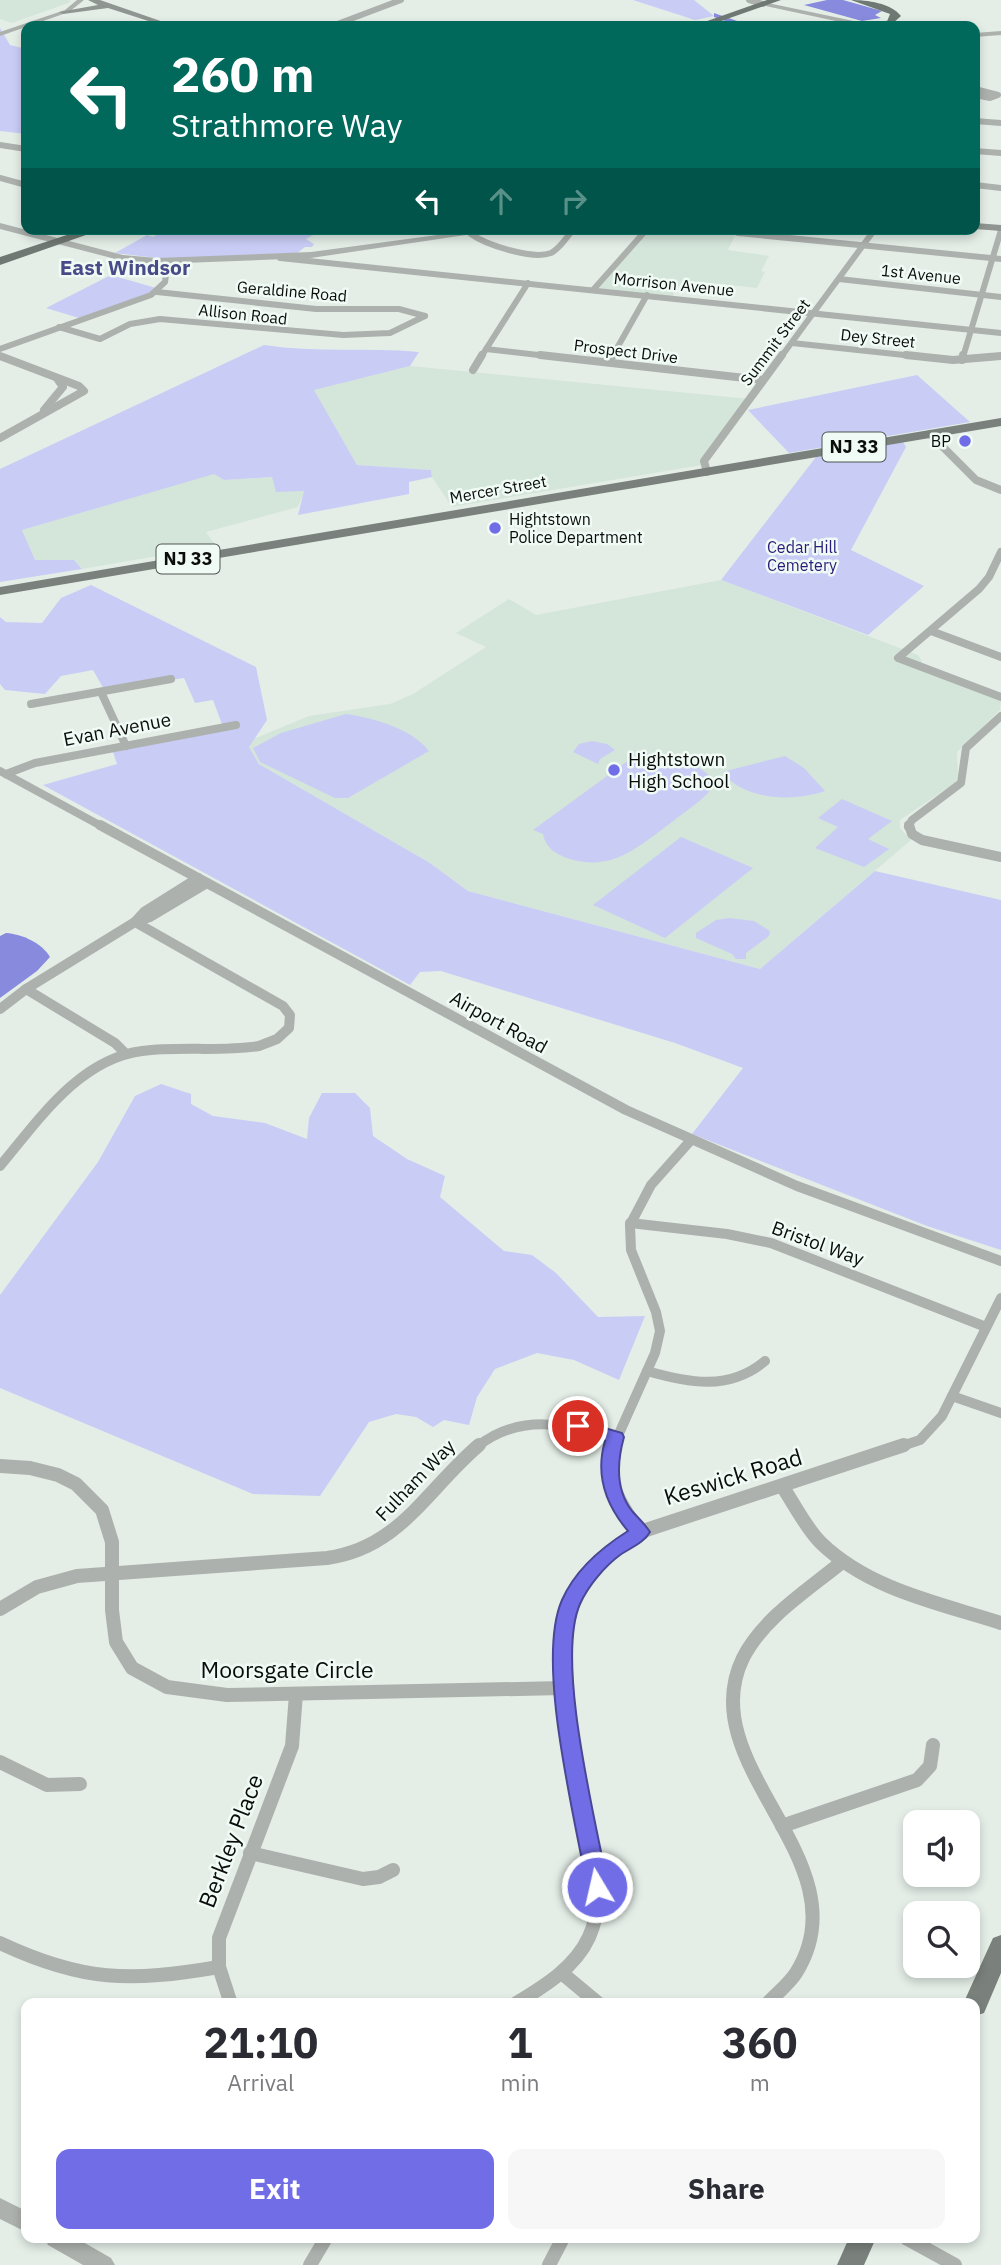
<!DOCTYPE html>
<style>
body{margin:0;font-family:"IBM Plex Sans",sans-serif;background:#f7f7f7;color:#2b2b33;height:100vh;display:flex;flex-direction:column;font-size:26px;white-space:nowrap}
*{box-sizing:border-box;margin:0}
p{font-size:23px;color:#7c7c81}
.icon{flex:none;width:38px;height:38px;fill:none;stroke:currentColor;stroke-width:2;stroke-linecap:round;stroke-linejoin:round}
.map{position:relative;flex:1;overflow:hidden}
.panel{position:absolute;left:21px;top:1998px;width:959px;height:245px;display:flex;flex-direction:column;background:#fff;border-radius:14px;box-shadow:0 4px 10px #0003}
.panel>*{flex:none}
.top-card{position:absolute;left:21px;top:21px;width:959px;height:214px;border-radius:14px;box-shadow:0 4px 10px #0003;background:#00695c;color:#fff;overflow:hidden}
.controls{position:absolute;left:903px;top:1810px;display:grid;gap:14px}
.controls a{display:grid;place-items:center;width:77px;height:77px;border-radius:14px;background:#fff;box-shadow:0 4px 10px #0003;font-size:35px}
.pin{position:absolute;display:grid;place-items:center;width:60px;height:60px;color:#fff;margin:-30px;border:4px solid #fff;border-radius:50%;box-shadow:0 2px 7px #0007}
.me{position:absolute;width:77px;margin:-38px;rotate:351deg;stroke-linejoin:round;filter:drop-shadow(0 0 5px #0008)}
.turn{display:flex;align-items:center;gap:24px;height:147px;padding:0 35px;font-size:32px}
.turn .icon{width:91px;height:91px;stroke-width:2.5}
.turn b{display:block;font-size:49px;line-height:60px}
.lanes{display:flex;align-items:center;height:66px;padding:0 35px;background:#0003;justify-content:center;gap:35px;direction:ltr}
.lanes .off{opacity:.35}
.eta{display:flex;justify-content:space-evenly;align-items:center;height:119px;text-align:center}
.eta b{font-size:42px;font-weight:700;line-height:49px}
.button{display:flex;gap:14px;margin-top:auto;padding:14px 35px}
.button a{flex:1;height:80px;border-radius:14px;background:#706de7;color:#fff;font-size:28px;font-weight:700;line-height:80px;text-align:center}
.button a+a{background:#f7f7f7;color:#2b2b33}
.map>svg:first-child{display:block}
.built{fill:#d4e5da}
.green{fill:#c9cdf5}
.water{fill:#888bdd}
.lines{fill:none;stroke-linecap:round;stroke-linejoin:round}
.river{fill:#888bdd;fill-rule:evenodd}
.minor-far3{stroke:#adb1ae;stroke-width:6}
.minor-far2{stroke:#adb1ae;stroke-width:8}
.minor-far1{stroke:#adb1ae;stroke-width:10}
.minor{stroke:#adb1ae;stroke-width:14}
.tertiary{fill:#adb1ae;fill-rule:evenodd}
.secondary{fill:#8f9591;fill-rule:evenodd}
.primary{fill:#7a817c;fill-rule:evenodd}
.trunk{fill:#707873;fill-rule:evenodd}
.route{fill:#706de7;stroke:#494796;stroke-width:2}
.poi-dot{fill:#706de7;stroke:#f1fbf5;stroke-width:2.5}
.labels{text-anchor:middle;stroke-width:5;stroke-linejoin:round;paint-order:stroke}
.far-street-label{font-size:16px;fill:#0a0d0b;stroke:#f1fbf5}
.far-poi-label{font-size:16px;fill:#0a0d0b;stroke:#f1fbf5;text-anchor:end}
.far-park-label{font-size:16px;fill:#2a1a79;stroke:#f1fbf5}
.shield{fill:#f1fbf5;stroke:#4f5451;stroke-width:2}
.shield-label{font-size:18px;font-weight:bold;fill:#0a0d0b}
.street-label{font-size:19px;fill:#0a0d0b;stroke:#f1fbf5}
.poi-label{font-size:19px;fill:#0a0d0b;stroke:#f1fbf5;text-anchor:start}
.far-district-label{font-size:21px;font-weight:bold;fill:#494a88;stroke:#f1fbf5}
.near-street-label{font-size:23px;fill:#0a0d0b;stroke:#f1fbf5}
</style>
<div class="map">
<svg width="1001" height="2265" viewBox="0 0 1001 2265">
<rect width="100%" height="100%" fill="#e4eee7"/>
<g class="built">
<polygon points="0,0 69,0 71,2 12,23 0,19"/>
<polygon points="649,229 738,229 728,250 769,256 761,271 765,272 757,288 683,280 672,297 599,288"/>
<polygon points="410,366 750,399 702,465 452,507 432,477 431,470 357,465 313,389"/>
<polygon points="214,473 224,480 272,477 305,490 298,507 206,532 216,546 82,569 74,560 35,560 22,530"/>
<polygon points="721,580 918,655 922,662 915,668 1001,700 1000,710 957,752 958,777 955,783 900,820 900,828 911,840 760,969 468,891 430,863 259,764 249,747 251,740 309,716 390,704 413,694 486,647 456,633 509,599 536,615"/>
</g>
<g class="green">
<polygon points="633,0 694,0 714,16 695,20"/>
<polygon points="0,28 10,45 26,49 26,134 0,131"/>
<polygon points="167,229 324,229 306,239 314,244 312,247 305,247 296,254 166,259 115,253 147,235 153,237"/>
<polygon points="111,275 156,288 150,293 79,318 46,308"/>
<path d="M264,345C316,353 367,347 419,352L410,366L314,390L357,465L431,470L432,477L409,482V494L298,515L304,491L276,492L272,477L224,480L214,474L22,530L35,560H74L82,569L0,582V469Z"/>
<polygon points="917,375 970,422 789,453 748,410"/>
<polygon points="903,442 906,447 851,550 924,586 868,635 721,580 816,457"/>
<polygon points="91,585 256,667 267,720 249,747 259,764 430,863 468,891 760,969 875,871 1001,900 1001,1250 927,1226 692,1134 743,1068 675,1043 441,971 420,972 410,985 43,785 117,764 112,749 223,727 213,700 195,703 184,678 105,691 93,670 61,676 45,694 5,690 0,684 0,617 6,622 42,623 61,598"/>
<path d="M346,714C373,718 411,728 429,751L348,798H335L260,762L253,748L281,733Z"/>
<polygon points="592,741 607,744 615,750 600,759 598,764 573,752 579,744"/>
<path d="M640,752L685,759L708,774L710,791C699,803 684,812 672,822C637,848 610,874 564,857C553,852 545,846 543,834L533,830Z"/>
<path d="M785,756L804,768L825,791C793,802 745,801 722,772Z"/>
<polygon points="842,799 892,821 868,839 889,849 864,867 815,848 838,827 818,818"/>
<polygon points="681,837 753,868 665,938 593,905"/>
<polygon points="729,918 754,921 770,931 769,936 746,953 746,959 736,959 732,954 696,938 696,933 716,920"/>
<polygon points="161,1084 191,1094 191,1104 213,1116 265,1123 307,1139 309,1118 322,1093 355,1093 370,1108 373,1136 407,1159 445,1176 440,1197 504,1251 532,1255 556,1273 598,1317 645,1316 619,1380 574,1360 537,1353 495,1369 477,1397 469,1425 444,1420 433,1427 416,1417 396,1414 369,1422 320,1496 253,1494 0,1388 0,1295 98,1162 135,1096"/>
</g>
<g class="water">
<polygon points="827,0 843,0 882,11 875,15 881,18 862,21 804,5"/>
<path d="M6,933C22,934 42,943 50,957L37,971L0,998V936Z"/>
</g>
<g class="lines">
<polygon class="river" points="714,13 743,23 739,26 714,17"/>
<g class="minor-far3">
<polyline points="749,0 763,4"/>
<polyline points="332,26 401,0"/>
<polyline points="975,89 998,95 990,98 975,95"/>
<polyline points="975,121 1001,123"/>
<polyline points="0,145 26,149"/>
<polyline points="975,151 1001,153"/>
<polyline points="0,178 26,185"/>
<polyline points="975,185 1001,188"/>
<polyline points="738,233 1001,259"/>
<path d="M471,234C486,245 533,260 551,253C560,249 567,236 574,229"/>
<polyline points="280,258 1001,333"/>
<polyline points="839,279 1001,297"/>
<polyline points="593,290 647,229"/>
<polyline points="157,292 316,309 399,309 425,316"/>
<polyline points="59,327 100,339 130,324 160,319 343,335 390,333 425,316"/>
<polyline points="792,343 923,357"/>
<polyline points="0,349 151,295 165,282 168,261"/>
<polyline points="486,349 556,357"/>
<polyline points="481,357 528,283"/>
<polyline points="612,357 647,295"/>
<polyline points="781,357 875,229"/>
<polyline points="963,357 1001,230"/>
<polyline points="991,357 1001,356"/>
</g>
<g class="minor-far2">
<polyline points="540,355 763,380"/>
<polyline points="906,355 953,360 1001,356"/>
<polyline points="0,356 79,386 84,391 0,438"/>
<polyline points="962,360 963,355"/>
<polyline points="609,362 613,355"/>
<polyline points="473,370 482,355"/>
<polyline points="44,410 63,387 58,380"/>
<polyline points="930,434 976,480 1001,490"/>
<polyline points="707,472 704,461 782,355"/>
<polyline points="1001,552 989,577 979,589 898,658 1001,697"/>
<polyline points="931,631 1001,657"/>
<polyline points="101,692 126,746"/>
<polyline points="31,704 171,679"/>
<polyline points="0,771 103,827"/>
<polyline points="6,774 35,763 236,725"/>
<polyline points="908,827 912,820 961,783 966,748 1001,716"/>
</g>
<g class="minor-far1">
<polyline points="100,825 626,1110 797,1186 1001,1261"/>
<polyline points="909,825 912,834 922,840 1001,857"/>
<polyline points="135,922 144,912 198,878"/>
<polyline points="26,989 115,1043 126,1054"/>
<polyline points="0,1009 26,989 135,922 150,917 207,883"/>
<path d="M0,1166C38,1121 79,1059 142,1051C181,1046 220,1052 259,1046L277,1039L289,1028L290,1015L283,1006L135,922"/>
<polyline points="630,1223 727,1234 771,1243 986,1327"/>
<path d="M647,1371C689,1383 729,1391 765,1361"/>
<polyline points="952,1396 1001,1413"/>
<path d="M477,1447C518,1413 567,1424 615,1437"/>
<polyline points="613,1447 655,1353 660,1331 656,1312 631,1250 630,1225 651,1185 691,1140"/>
<polyline points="899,1447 920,1440 942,1416 1001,1298"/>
</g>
<g class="minor">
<path d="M613,1445C604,1480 620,1505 640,1532"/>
<polyline points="0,1466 30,1468 58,1475 76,1484 102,1510 112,1542 112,1610 116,1642 132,1668 167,1687 227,1695 563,1688"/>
<path d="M782,1486C795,1505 805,1527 821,1543C870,1590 939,1603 1001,1623"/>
<path d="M0,1609L37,1587L77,1576L327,1558C400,1548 427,1489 479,1445"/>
<polyline points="0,1762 47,1785 80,1784"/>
<polyline points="782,1826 917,1780 930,1766 933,1745"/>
<polyline points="250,1853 363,1879 379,1877 393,1870"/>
<path d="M0,1943C83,1982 130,1982 219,1967"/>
<polyline points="563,1974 599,2004"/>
<polyline points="231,2004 219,1967 219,1938 292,1746 296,1694"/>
<path d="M515,2004C543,1987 575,1968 589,1937C603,1907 596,1875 590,1843C577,1769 539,1640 586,1575C600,1556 621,1544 640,1532L904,1445"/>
<path d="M767,2004C776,1994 789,1984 796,1973C866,1862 690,1766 743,1658C763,1618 808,1590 842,1562"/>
<polyline points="906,2238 955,2265"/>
<polyline points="310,2265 326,2238"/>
<polyline points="549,2265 563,2238"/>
</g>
<g class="tertiary">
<polygon points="77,0 84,0 69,12 0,36 0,32 65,10"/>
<polygon points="763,2 868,24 872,26 859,26 761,5"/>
<polygon points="889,20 892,24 874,26 875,24"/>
<polygon points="1001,31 1001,35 975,37 975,33"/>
<polygon points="0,223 123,255 157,258 311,252 482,229 506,229 311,258 157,264 123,261 0,229"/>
<polygon points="0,2198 26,2211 26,2232 0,2219"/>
<polygon points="45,2238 76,2238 111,2258 115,2265 83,2265 48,2245"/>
</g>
<g class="secondary">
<polygon points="88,0 100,0 175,26 164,26 108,8 63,14 59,12 98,5"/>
<polygon points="975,223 1001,225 1001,231 975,229"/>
</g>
<g class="primary">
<polygon points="1001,418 1001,426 0,595 0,587"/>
<polygon points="1001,1935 1001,1973 984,2013 975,2016 975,2004 963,2004 993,1938"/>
<polygon points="849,2238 876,2238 864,2265 837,2265"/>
</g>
<g class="trunk">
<polygon points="767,0 781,0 707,26 693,26"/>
<path d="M851,0C867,0 891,3 901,16L892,24H886L890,14Z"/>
<polygon points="85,229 103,229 0,265 0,257"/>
</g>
</g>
<path class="route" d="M578,1420L622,1433L624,1437C617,1462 615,1489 632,1511C638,1518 645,1524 650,1532C644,1543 630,1548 620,1555C605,1566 588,1586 580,1604C555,1661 596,1821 608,1887L605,1894L597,1896L590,1894L587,1887C575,1817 535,1661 562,1600C575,1570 601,1548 628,1531C605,1504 595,1475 605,1441L572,1431L569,1426L572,1422Z"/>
<g class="poi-dot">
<circle cx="965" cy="441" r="7"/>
<circle cx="495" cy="528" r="7"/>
<circle cx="614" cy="770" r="7"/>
</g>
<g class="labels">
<g class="far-street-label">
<text transform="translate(921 274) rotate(6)" y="6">1st Avenue</text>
<text transform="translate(674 284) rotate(6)" y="6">Morrison Avenue</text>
<text transform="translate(292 291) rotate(5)" y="6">Geraldine Road</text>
<text transform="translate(243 314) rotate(6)" y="6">Allison Road</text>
<text transform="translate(878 338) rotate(6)" y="6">Dey Street</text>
<text transform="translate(775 342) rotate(-53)" y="6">Summit Street</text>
<text transform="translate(626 351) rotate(7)" y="6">Prospect Drive</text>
<text transform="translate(498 489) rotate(-10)" y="6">Mercer Street</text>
</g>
<g class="far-poi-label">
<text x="951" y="447">BP</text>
<text x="509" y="525" text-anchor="start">Hightstown<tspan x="509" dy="18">Police Department</tspan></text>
</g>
<g class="far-park-label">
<text x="802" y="553">Cedar Hill<tspan x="802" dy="18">Cemetery</tspan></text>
</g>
<g class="shield">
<rect x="822.5" y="432.5" width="63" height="29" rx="5"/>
<rect x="156.5" y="544.5" width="63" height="29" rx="5"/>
</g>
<g class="shield-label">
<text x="854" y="453">NJ 33</text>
<text x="188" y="565">NJ 33</text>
</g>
<g class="street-label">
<text transform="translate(117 729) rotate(-11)" y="7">Evan Avenue</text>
<text transform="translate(499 1022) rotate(29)" y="7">Airport Road</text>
<text transform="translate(818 1243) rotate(20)" y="7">Bristol Way</text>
<text transform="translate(415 1480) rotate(-46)" y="7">Fulham Way</text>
</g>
<g class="poi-label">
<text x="628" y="766">Hightstown<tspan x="628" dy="22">High School</tspan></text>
</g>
<g class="far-district-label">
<text x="125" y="275">East Windsor</text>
</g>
<g class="near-street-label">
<text transform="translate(733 1477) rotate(-17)" y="8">Keswick Road</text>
<text x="287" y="1678">Moorsgate Circle</text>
<text transform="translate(231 1841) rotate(-69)" y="8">Berkley Place</text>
</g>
</g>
</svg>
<div class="controls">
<a><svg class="icon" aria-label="sound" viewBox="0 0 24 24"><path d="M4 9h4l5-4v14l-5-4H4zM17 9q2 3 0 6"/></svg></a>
<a><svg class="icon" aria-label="search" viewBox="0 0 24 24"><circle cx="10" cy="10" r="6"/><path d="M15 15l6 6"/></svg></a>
</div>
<div class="pin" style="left:578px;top:1426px;background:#d93025"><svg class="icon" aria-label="arrive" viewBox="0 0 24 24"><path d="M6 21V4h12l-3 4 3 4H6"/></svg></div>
<svg class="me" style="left:597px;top:1887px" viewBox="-20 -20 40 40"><circle r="17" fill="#706de7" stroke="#fff" stroke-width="3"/><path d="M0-11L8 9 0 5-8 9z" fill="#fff"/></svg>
<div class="top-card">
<div class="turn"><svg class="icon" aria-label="left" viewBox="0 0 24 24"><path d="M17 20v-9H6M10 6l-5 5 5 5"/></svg><div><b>260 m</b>Strathmore Way</div></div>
<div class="lanes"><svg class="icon" aria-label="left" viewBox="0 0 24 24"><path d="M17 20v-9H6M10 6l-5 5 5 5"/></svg><svg class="icon off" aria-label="ahead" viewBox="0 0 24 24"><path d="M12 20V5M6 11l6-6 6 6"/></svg><svg class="icon off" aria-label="right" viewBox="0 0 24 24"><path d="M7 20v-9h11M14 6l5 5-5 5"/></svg></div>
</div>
<section class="panel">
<div class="eta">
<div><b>21:10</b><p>Arrival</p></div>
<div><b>1</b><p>min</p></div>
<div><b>360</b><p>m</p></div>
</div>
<div class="button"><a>Exit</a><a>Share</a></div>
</section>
</div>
